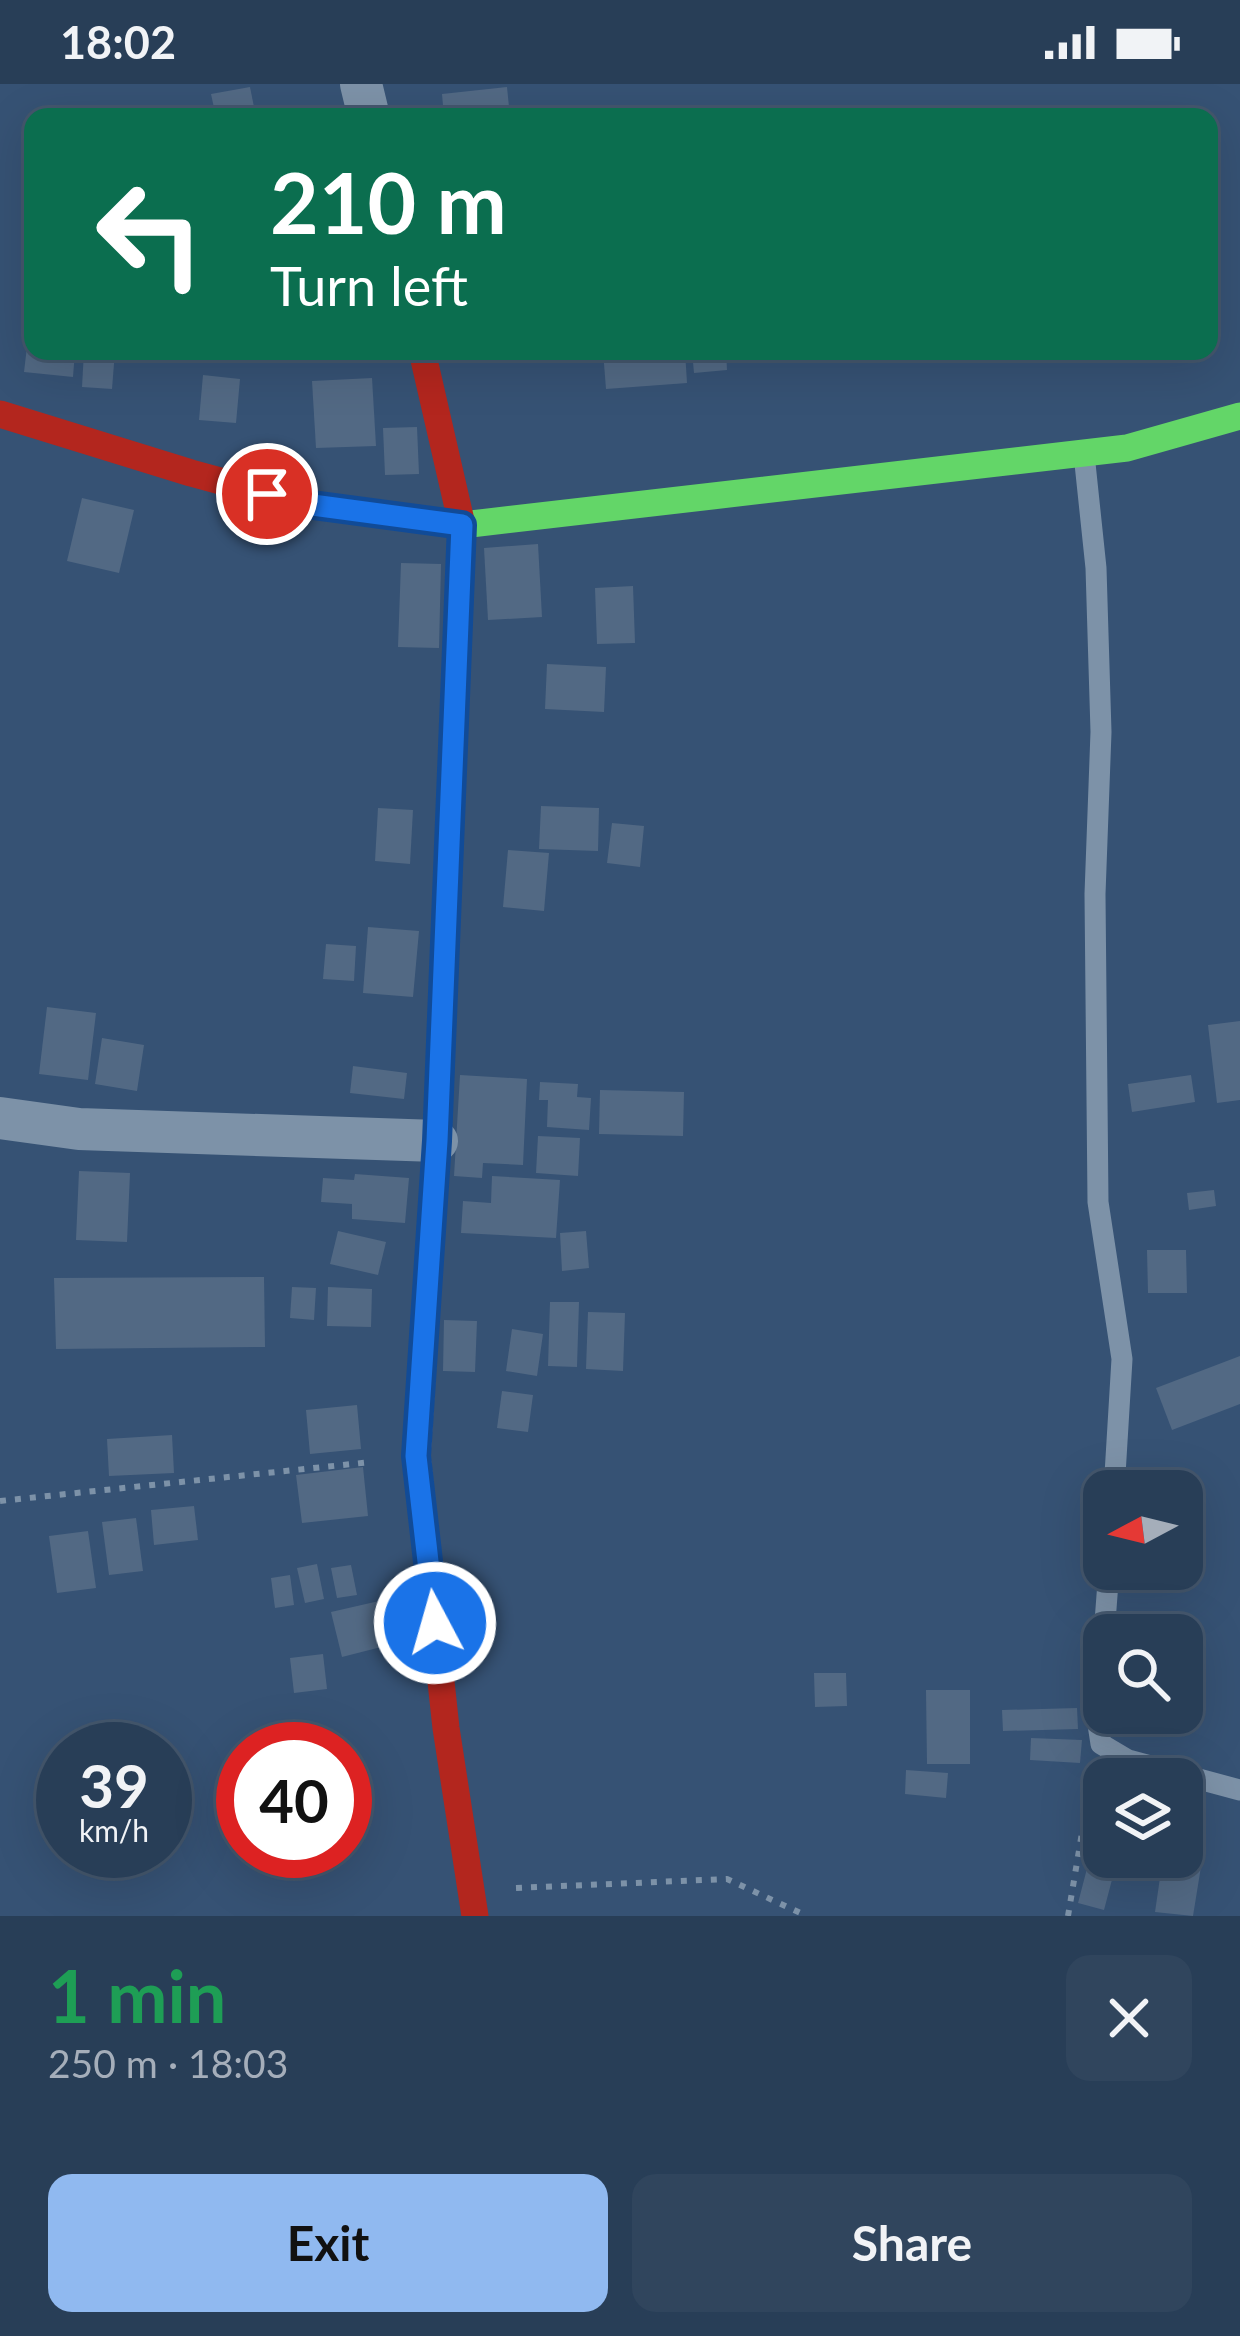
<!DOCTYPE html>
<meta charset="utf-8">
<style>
body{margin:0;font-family:Lato,sans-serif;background:#30455d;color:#f1f3f6;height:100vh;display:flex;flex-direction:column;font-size:45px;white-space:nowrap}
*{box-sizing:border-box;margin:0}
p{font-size:39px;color:#a5aeba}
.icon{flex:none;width:66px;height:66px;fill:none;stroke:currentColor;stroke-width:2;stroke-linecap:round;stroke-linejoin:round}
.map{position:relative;height:1832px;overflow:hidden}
.panel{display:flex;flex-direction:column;background:#283e57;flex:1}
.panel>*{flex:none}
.top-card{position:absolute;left:24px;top:24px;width:1194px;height:252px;border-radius:24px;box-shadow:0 12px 48px #0002,0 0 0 3px #44576d;background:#0b6e4f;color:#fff;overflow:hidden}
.needle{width:78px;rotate:263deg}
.controls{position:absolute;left:1083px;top:1386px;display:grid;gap:24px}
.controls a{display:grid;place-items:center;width:120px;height:120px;border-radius:24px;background:#283e57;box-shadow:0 12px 48px #0002,0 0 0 3px #44576d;font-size:60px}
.speed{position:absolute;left:36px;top:1638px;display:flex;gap:24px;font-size:60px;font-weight:700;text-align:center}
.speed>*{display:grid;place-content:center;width:156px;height:156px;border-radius:50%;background:#283e57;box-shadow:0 12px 48px #0002,0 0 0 3px #44576d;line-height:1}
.speed small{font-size:30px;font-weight:400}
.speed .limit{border:18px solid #d22;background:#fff;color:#111}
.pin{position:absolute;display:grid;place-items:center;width:102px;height:102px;color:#fff;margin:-51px;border:6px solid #fff;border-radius:50%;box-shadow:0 3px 12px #0007}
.me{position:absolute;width:132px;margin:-66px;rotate:354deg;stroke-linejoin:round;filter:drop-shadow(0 0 9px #0008)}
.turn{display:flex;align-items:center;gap:42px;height:252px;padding:0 48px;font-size:54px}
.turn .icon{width:156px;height:156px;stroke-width:2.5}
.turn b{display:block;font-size:84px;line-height:102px}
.round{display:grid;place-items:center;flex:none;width:126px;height:126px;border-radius:24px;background:#30455d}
.summary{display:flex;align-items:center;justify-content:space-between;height:204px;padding:0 48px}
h1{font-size:72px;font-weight:700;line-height:90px;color:#1e9e55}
.action{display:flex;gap:24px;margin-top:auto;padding:24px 48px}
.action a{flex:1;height:138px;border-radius:24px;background:#90b9f0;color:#111;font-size:48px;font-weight:700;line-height:138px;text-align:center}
.action a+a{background:#30455d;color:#f1f3f6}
.status{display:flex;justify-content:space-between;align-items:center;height:84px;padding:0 60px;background:#283e57;direction:ltr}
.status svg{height:33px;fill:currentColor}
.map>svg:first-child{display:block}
.building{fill:#526984}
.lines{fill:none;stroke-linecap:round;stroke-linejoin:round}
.path{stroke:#7d92a8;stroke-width:6;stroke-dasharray:6 9;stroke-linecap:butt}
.lane{stroke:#7d92a8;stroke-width:21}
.street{stroke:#7d92a8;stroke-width:42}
.fast{stroke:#63d668;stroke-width:27}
.slow{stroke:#ff974d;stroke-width:27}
.jam{stroke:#b3261e;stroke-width:27}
.route-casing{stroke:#114b97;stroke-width:30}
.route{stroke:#1a73e8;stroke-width:21}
</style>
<div class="status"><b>18:02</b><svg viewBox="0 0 49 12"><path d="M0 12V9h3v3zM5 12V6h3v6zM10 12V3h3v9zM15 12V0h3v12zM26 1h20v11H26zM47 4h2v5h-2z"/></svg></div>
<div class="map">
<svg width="1240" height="1832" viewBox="0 0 1240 1832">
<rect width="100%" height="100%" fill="#365274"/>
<g class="building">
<polygon points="250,3 256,33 216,33 211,10"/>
<polygon points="507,3 510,33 444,33 442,10"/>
<polygon points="30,237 33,237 33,267 75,267 73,293 24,288"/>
<polygon points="84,267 115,267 112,305 82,303"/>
<polygon points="603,267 685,267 687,299 606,305"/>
<polygon points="692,267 726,267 727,286 694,289"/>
<polygon points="203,291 240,295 236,339 199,336"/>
<polygon points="372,294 376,362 316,364 312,297"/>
<polygon points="417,343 419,390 385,391 383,344"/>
<polygon points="82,414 134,426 119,489 67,477"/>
<polygon points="538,460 542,533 488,536 484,464"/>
<polygon points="401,479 441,480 439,564 398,563"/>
<polygon points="633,502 635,559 597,560 595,504"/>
<polygon points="547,580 606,583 604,628 545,625"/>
<polygon points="541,722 599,724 598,767 539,765"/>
<polygon points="378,724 413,726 410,780 375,777"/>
<polygon points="612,739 644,742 640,783 607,779"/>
<polygon points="508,766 549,769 544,827 503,823"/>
<polygon points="368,843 419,847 413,913 363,909"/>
<polygon points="326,860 356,862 354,897 323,895"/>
<polygon points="47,923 96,929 88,996 39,990"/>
<polygon points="1240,937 1240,1016 1217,1019 1208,941"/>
<polygon points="102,954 144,961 137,1007 95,1000"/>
<polygon points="353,982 407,989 404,1015 350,1009"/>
<polygon points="460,991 527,995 523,1081 483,1079 482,1094 454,1092"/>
<polygon points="1191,991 1195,1018 1132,1028 1128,1000"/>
<polygon points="540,998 578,1000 577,1013 591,1014 589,1046 547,1043 548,1016 539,1016"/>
<polygon points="600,1006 684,1008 683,1052 599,1050"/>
<polygon points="538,1052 580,1054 578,1092 536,1089"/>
<polygon points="79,1087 130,1089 127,1158 76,1156"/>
<polygon points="355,1090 409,1094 405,1139 352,1135 352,1120 321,1118 323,1094 354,1096"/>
<polygon points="492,1092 560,1096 556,1154 461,1149 463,1117 491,1119"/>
<polygon points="1214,1106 1216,1122 1189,1126 1187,1109"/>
<polygon points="338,1147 386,1158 378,1191 330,1180"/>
<polygon points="586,1147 589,1184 562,1187 560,1149"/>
<polygon points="1147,1166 1186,1166 1187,1209 1148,1209"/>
<polygon points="264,1193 265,1263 56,1265 54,1194"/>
<polygon points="292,1203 316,1204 314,1236 290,1234"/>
<polygon points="328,1203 372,1205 371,1243 327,1242"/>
<polygon points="550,1218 579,1218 577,1283 548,1282"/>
<polygon points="588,1228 625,1229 623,1287 586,1285"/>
<polygon points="444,1236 477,1237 475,1288 443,1287"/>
<polygon points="512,1245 543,1250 537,1292 506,1287"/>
<polygon points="1240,1272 1240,1320 1172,1346 1156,1304"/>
<polygon points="502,1307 533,1311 528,1348 497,1344"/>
<polygon points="357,1321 361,1365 310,1370 306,1326"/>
<polygon points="172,1351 174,1389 109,1392 107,1355"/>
<polygon points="363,1383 368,1432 302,1439 296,1391"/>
<polygon points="194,1422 198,1456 154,1461 151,1426"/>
<polygon points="136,1434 143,1487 109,1491 102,1438"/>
<polygon points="88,1447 96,1504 57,1509 49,1452"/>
<polygon points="317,1480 324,1515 305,1519 297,1484"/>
<polygon points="351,1481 357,1511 337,1514 331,1484"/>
<polygon points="290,1491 294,1521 275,1524 271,1494"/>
<polygon points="379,1517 389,1561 342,1573 331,1528"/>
<polygon points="323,1570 327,1605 294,1609 290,1574"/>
<polygon points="814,1589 846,1589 847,1622 815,1623"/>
<polygon points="926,1606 970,1606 970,1680 927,1680"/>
<polygon points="1077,1624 1078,1645 1003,1647 1002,1626"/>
<polygon points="1031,1654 1082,1656 1080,1679 1030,1676"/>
<polygon points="906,1686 948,1689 946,1714 905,1710"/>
<polygon points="1096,1750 1104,1752 1104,1773 1118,1773 1104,1826 1078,1819"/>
<polygon points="1182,1755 1205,1758 1193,1832 1155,1828 1163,1773 1182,1773"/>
</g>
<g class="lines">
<g class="path">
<polyline points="0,1417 371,1378"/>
<polyline points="516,1804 727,1795 807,1832"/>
<polyline points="1068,1832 1091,1695 1095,1688"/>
</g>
<g class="lane">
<polyline points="1084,370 1096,484 1101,648 1095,810 1098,1118 1122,1275 1114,1407"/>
<polyline points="1104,1551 1109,1485"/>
<polyline points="1104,1555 1093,1608 1101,1660 1128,1676 1240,1706"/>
</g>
<g class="street">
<polyline points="361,0 369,33"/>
<polyline points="0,1034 79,1045 437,1057"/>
</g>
<polyline class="fast" points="399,433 462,441 1127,364 1240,332"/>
<polyline class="slow" points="427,1468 417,1372 437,1057 446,838"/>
<g class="jam">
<polyline points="422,267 462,441 446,838"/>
<polyline points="0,330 191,389 305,420 399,433"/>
<polyline points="427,1468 446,1644 475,1832"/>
</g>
</g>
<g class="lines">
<defs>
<polyline id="route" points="267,410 305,420 462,441 437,1057 416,1372 435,1539"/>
</defs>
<use href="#route" class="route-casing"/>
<use href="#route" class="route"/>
</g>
</svg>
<div class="controls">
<a><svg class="needle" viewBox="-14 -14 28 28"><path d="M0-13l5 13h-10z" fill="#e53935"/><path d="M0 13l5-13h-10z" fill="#a5aeba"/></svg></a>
<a><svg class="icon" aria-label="search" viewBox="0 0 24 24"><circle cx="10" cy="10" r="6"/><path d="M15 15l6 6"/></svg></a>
<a><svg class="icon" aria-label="layers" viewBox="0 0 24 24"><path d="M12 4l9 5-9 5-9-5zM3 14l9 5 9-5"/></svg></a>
</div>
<div class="speed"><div>39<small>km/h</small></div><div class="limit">40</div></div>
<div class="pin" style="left:267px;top:410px;background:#d93025"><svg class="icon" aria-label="arrive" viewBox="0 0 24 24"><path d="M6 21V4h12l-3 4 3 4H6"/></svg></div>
<svg class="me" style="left:435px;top:1539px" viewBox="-20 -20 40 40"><circle r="17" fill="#1a73e8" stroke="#fff" stroke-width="3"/><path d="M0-11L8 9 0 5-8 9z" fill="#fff"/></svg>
<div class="top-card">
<div class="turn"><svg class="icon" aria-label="left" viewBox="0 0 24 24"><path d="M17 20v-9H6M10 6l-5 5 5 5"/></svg><div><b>210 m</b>Turn left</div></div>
</div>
</div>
<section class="panel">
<div class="summary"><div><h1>1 min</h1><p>250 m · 18:03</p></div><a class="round"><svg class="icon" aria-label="close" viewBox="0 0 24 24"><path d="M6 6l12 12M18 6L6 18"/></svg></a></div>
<div class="action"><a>Exit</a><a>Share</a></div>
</section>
